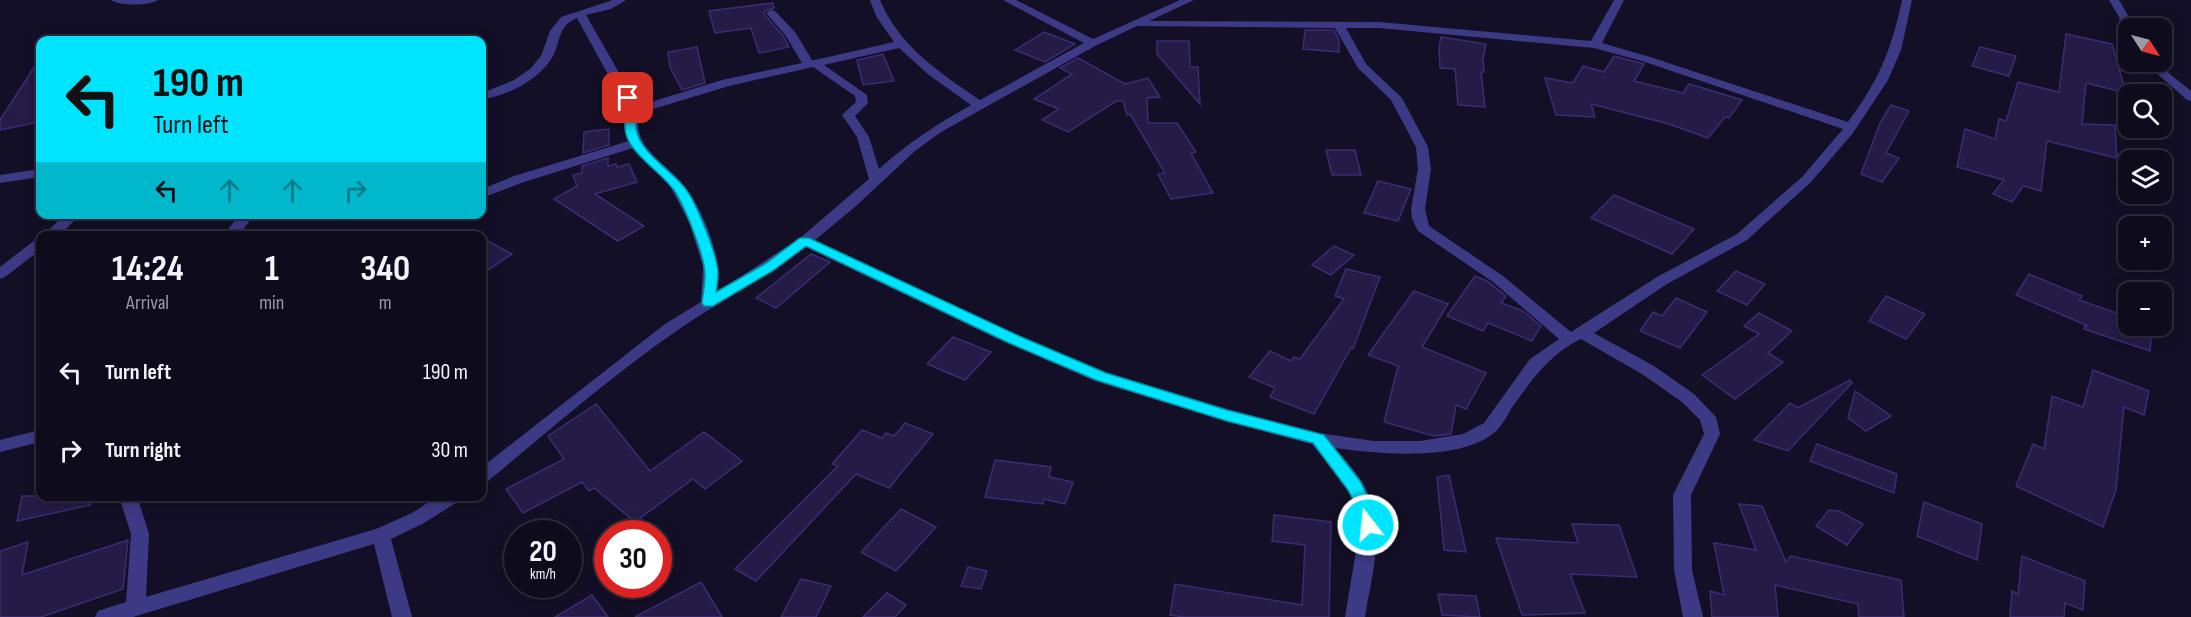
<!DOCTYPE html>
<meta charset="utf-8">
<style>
body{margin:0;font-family:"Sofia Sans Condensed",sans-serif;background:#1c1929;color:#f1f3f6;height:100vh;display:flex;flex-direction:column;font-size:22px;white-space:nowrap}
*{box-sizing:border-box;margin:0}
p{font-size:20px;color:#9b9ba3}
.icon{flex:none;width:33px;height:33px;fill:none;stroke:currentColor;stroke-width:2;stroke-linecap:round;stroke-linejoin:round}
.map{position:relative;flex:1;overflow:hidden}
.details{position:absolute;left:36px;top:231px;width:450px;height:270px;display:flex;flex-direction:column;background:#0e0b1c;border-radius:12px;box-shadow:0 3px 15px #0003,0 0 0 2px #2e2b3b}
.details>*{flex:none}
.hud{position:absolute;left:36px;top:36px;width:450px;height:183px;border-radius:12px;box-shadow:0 3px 15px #0003,0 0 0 2px #2e2b3b;background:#00e5ff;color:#111;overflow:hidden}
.needle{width:39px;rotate:126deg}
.controls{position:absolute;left:2118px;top:18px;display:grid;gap:12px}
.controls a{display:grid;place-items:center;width:54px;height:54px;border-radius:12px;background:#0e0b1c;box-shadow:0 3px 15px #0003,0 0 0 2px #2e2b3b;font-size:30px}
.speed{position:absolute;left:504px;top:520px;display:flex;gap:12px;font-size:30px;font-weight:700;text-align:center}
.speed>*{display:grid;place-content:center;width:78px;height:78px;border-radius:50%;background:#0e0b1c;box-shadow:0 3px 15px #0003,0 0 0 2px #2e2b3b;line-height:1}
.speed small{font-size:15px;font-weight:400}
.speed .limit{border:9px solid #d22;background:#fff;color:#111}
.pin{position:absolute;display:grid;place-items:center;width:51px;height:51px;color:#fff;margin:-26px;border-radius:12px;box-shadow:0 3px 9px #0006}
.me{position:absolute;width:66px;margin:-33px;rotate:344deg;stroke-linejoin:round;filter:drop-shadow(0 0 4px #0008)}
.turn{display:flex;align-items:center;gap:21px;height:126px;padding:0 18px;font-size:27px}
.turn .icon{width:78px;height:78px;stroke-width:2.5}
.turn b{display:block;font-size:42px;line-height:51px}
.lanes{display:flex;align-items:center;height:57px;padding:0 18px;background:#0003;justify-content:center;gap:30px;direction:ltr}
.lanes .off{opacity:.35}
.eta{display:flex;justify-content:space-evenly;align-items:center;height:102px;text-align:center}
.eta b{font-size:36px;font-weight:700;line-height:42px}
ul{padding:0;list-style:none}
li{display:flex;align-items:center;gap:18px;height:78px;padding:0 18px}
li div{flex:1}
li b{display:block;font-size:22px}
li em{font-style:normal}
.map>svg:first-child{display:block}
.building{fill:#241b47;stroke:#3b2d73;stroke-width:1.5}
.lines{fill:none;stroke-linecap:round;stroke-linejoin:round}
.street{fill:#3d3a85;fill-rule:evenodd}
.route{fill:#00e5ff;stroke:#0095a6;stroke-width:1.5}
</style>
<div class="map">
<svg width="2191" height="617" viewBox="0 0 2191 617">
<rect width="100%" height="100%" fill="#130f26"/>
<g class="building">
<polygon points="773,3 774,8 765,11 764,14 784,37 789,47 759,53 751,28 715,33 709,11"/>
<polygon points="1305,30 1334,30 1339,40 1339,52 1303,49"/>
<polygon points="1044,32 1075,44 1045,62 1015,50"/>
<polygon points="2066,34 2112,44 2126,93 2086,83 2082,124 2115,125 2117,158 2047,141 2041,191 2023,186 2012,202 1993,194 2004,180 1957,167 1965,129 1995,139 1999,119 2006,121 2018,82 2059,92"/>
<polygon points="1441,37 1486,44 1483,59 1484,72 1481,72 1485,107 1458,105 1455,69 1440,68 1439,47"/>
<polygon points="1157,41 1189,41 1190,67 1198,67 1200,104 1157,54"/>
<polygon points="697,47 705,83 682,90 670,67 668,52"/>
<polygon points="1980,47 2016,56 2009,76 1972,66"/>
<polygon points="883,54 894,81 863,85 857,60"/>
<polygon points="1614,56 1644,64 1634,81 1683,93 1689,84 1742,100 1729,118 1725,117 1708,138 1669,124 1591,104 1595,117 1556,115 1545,78 1573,83 1583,66 1604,72"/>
<polygon points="40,58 40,122 0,130 0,120"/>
<polygon points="1078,58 1125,84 1148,78 1160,97 1147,98 1148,123 1177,123 1196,152 1191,153 1213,193 1171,199 1158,174 1165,173 1130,114 1127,115 1123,101 1116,101 1068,132 1042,120 1059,109 1034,99 1072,74 1060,68"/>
<polygon points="1891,105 1909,111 1886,153 1899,158 1882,182 1861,174 1880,123"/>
<polygon points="609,129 609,145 583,153 584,132"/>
<polygon points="1326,150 1355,150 1361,175 1332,175"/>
<polygon points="608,158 608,166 616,164 617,167 629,164 637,182 595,194 644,226 618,241 554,199 577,186 573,175 582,173 582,166"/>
<polygon points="1378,181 1411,189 1398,221 1364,213"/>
<polygon points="1614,195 1694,229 1672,254 1591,218"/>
<polygon points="482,238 512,254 482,274"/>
<polygon points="1334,246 1354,255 1331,275 1312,265"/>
<polygon points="811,254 830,262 776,308 756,298"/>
<polygon points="1346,269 1380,277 1353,349 1351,348 1314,414 1270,397 1275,388 1249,377 1270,351 1291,361 1294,357 1300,359 1344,299 1335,296"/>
<polygon points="1736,271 1765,284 1747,305 1717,291"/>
<polygon points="2029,274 2082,296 2079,300 2128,317 2128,326 2152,326 2150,351 2084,329 2085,326 2088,326 2016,295"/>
<polygon points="1475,276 1487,281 1506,296 1501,303 1523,311 1541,326 1532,341 1488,323 1483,331 1447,316"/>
<polygon points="1414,291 1448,304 1422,347 1486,373 1466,409 1456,405 1451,434 1434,436 1384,422 1398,366 1368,355"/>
<polygon points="1886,296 1925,314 1906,339 1869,321"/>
<polygon points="1676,298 1707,312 1680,348 1640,331 1653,312 1662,316"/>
<polygon points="1759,313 1792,331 1768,353 1783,362 1735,399 1702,375 1759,334 1744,326"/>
<polygon points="953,337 991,352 965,380 927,364"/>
<polygon points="2093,370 2149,391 2144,415 2124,407 2116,490 2103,527 2016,486 2033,444 2044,449 2052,396 2083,407"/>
<polygon points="1850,380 1852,383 1788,451 1754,440 1790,403 1798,408"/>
<polygon points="1855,391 1891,416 1866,431 1848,418"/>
<polygon points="596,404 650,471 704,432 742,461 705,489 693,479 635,522 594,488 589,491 582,482 523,513 506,489 564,459 548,436"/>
<polygon points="905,423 933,434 889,488 856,474 756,581 735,569 838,466 832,464 862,430 882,438 886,433 894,436"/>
<polygon points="1817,444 1897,474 1894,493 1810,461"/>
<polygon points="995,460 1051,467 1049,477 1073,482 1065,504 1044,499 1043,504 985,497"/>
<polygon points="1449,475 1466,552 1444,550 1437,477"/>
<polygon points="22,496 89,496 90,505 17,521"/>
<polygon points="1924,502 1982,524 1977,560 1917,536"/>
<polygon points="1739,504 1762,506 1786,562 1791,556 1901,580 1904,617 1859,617 1858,604 1775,585 1778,617 1712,617 1710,591 1724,595 1714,543 1756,550"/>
<polygon points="901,509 936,527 896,571 861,552"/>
<polygon points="1829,510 1839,511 1863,524 1847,545 1816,526"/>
<polygon points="1274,515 1331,522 1329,617 1184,617 1170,615 1175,584 1302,605 1305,545 1272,541"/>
<polygon points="1572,524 1619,525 1637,577 1570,574 1585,613 1522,615 1496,538 1578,543"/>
<polygon points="128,540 123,589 41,617 0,617 0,551 28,542 22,575"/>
<polygon points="2022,556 2085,581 2083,610 2065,603 2064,617 2010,617 2012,591 2018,594"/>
<polygon points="968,567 987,571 981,589 961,586"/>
<polygon points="801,579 831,586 816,617 781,617"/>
<polygon points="701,582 722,617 635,617"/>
<polygon points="887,593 906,605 895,617 863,617"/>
<polygon points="1438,594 1476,596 1480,617 1442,615"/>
<polygon points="592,595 608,617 555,617"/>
</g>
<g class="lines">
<g class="street">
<path d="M111,0H158C150,6 119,6 111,0Z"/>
<path d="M613,0H626L611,9L586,15L638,106L722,80L802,63L786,36L766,13L771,10L775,11L795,32L812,60H815L894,42L876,16L870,0H880C899,46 940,73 980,100L1084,43L1003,0H1016L1093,39L1180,0H1194L1149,21L1379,22L1591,41L1614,0H1624L1602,43L1650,57L1848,122C1879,80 1891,51 1902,0H1912L1901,50L1888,80L1853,133L1811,182L1747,240L1667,284L1594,333L1654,366L1694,394L1716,417L1720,434L1691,495L1692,570L1703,617H1683L1674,570L1673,495L1704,434L1700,420L1682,402L1642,374L1581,339C1549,354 1531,381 1511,409C1507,416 1502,426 1495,432C1460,462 1378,454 1335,448C1350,465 1367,484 1373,506C1383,537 1370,585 1365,617H1345L1357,545L1356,507L1345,485L1312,444L1227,421L1095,381L994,337L806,247C764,278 718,302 675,332C610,377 550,430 488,481L482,483V467L665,324L701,302L703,266L689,222L670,186L633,148L524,182L482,198V189L514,176L629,141L624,124L628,111L577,18C558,26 561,40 553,56C540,80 507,95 482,100V93L514,80L530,69L541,56L550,31L561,17ZM1137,26L1335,28L1358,68L1391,100L1416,147L1418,169L1411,209L1412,219L1418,231L1493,282L1559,339L1530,359L1484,423L1463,434L1420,441H1374L1318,433L1227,409L1107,373L1004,329L815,240L856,206L915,151L941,132L1097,45ZM1346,28H1379L1594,48L1642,61L1843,129L1802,177L1737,234L1657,277L1571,332L1503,276L1429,226L1425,209L1431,169L1428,147L1402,98L1366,64ZM899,48L929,75L971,105C937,124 908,143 879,169L869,137L855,116L868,103L867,95L824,65ZM813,67L855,96L856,102L842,115L857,137L869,179L800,238L717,292C722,255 704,209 679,180C661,159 631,146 640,113L729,86Z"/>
<polygon points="2109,0 2119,0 2129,17 2132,28 2128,28 2128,36 2122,33 2119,17"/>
<polygon points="2144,62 2155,62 2191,91 2191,101 2187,100"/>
<polygon points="40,169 40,177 0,183 0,175"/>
<polygon points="65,214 81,214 59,236 43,236"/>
<polygon points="240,214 255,214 238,236 223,236"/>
<polygon points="40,239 40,250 5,277 0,279 0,267 35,240"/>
<polygon points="40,430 40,442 0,452 0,440"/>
<polygon points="119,496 137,496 149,534 146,597 376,529 412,513 438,496 462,496 459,501 424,523 391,539 412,617 392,617 374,544 133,617 95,617 98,611 126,602 131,534"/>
</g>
</g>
<path class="route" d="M628,94L634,98L639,111C624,145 668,166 685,188C696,202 718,256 718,274C718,280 717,286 716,292L765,264L800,238H809L1019,336L1106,373L1227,410L1324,435L1360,481L1373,507L1376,525L1374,530L1368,532L1362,530L1357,507L1348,490L1313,443L1227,421L1096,380L1009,343L806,246L774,270L713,306H704L702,303C703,294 705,284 705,275C705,256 686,210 676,193C660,167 612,148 628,111L623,98Z"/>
</svg>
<div class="controls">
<a><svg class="needle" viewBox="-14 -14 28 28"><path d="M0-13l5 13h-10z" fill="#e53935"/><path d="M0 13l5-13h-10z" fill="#9b9ba3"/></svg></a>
<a><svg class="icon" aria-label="search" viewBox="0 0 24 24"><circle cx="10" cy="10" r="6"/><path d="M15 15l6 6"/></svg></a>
<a><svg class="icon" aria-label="layers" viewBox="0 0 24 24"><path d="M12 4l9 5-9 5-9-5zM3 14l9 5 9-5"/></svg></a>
<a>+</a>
<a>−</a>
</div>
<div class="speed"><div>20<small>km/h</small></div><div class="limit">30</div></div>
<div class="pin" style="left:628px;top:98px;background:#d93025"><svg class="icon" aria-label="arrive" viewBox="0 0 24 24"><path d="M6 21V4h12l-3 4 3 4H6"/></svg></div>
<svg class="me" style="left:1368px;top:525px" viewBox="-20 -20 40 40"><circle r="17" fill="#00e5ff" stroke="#fff" stroke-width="3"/><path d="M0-11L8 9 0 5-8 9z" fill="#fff"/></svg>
<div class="hud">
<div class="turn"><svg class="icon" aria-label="left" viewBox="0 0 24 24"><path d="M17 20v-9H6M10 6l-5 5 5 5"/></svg><div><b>190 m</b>Turn left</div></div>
<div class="lanes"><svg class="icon" aria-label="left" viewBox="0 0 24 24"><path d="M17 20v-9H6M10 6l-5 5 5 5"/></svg><svg class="icon off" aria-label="ahead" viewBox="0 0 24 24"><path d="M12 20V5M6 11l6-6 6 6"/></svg><svg class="icon off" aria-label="ahead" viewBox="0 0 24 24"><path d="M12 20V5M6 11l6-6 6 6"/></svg><svg class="icon off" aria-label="right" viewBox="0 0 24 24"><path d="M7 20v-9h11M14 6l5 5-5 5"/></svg></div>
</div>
<section class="details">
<div class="eta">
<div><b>14:24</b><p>Arrival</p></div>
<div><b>1</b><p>min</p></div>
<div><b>340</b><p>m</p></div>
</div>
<ul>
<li><svg class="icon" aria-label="left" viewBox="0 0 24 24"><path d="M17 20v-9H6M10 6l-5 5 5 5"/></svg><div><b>Turn left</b></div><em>190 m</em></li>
<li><svg class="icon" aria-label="right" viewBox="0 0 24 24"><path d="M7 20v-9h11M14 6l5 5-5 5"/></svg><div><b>Turn right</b></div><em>30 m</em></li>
</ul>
</section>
</div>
